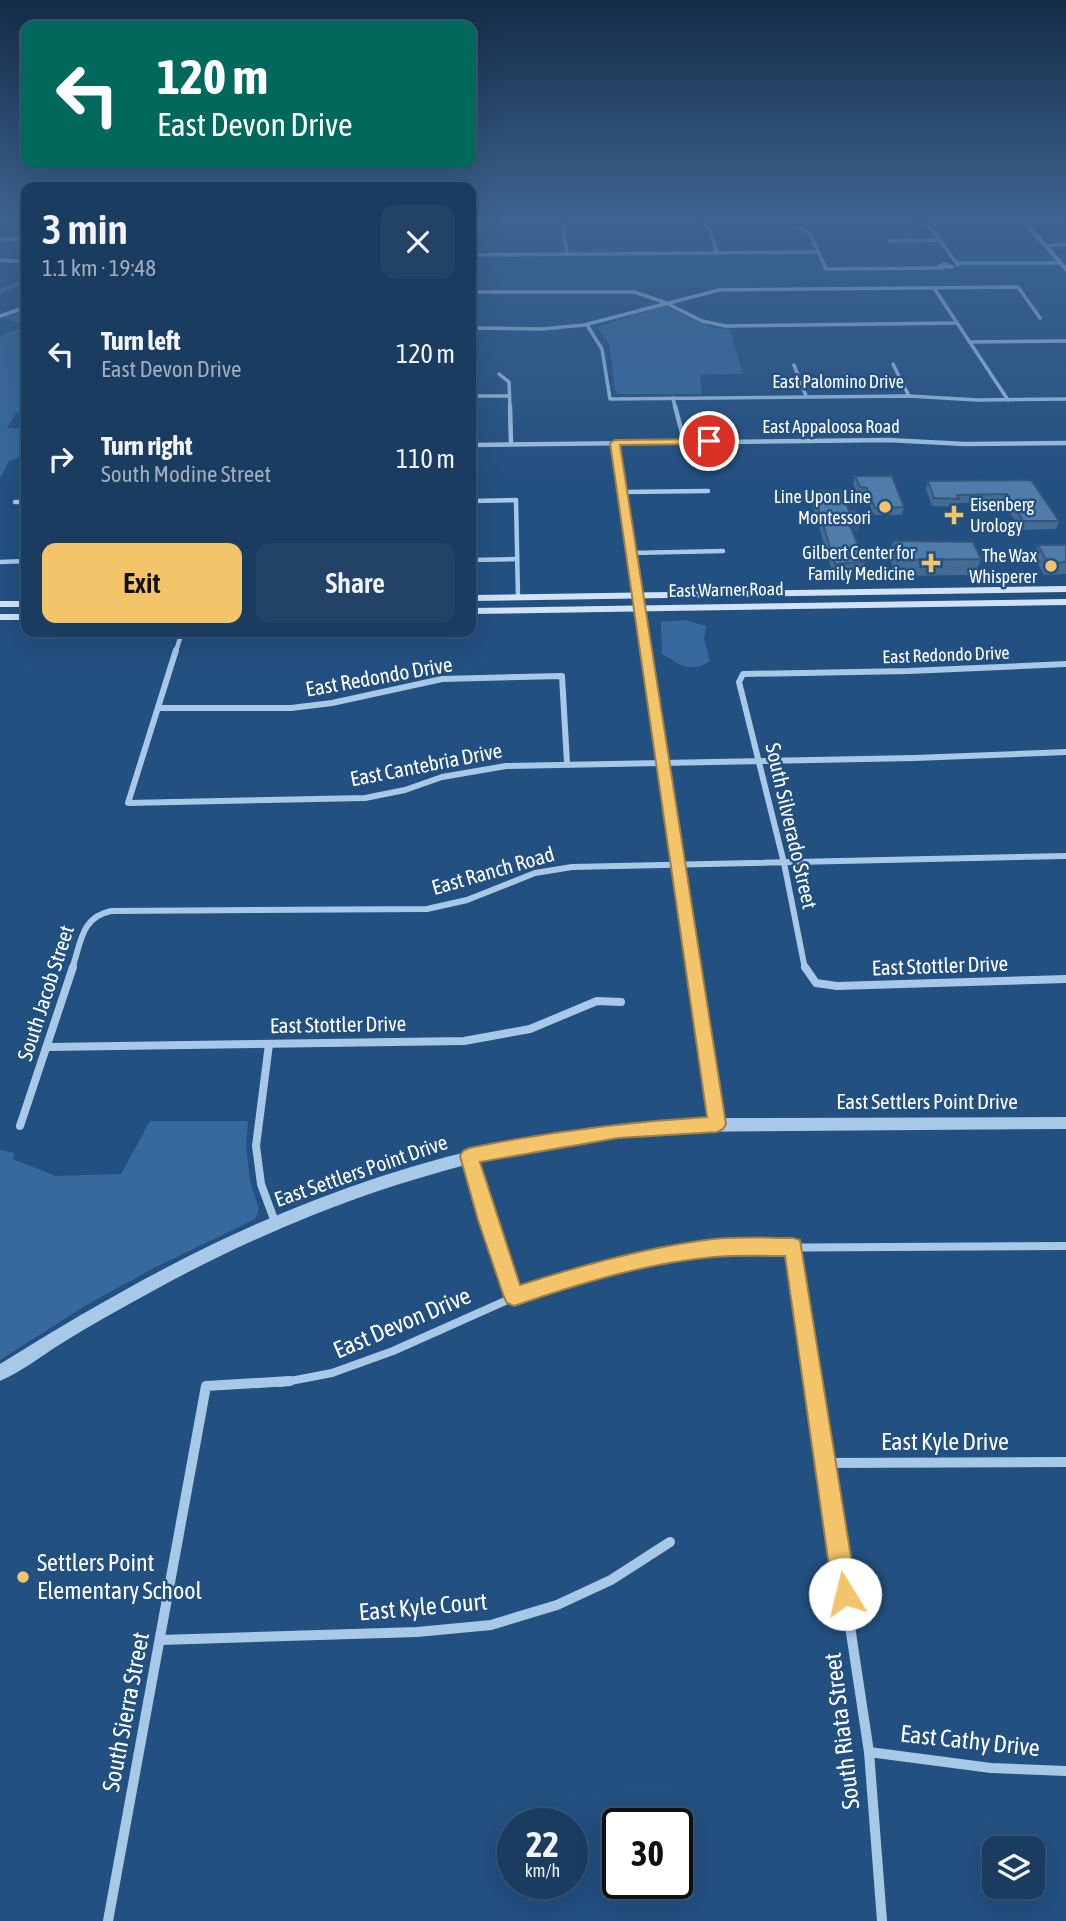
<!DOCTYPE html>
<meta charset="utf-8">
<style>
body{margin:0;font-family:"Asap Condensed",sans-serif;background:#234366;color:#f1f3f6;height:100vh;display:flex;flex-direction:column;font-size:26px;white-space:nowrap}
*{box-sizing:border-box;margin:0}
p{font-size:23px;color:#9fadbd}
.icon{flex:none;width:38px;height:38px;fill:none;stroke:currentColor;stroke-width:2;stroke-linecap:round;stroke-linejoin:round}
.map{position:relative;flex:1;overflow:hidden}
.panel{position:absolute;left:21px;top:182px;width:455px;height:455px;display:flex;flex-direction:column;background:#1a3c60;border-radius:14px;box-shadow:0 7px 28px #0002,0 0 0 2px #385675}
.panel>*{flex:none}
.top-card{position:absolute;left:21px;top:21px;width:455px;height:147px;border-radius:14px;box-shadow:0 7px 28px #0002,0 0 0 2px #385675;background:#00695c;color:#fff;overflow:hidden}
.controls{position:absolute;left:982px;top:1836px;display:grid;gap:14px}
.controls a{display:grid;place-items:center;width:63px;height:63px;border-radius:14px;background:#1a3c60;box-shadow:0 7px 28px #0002,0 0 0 2px #385675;font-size:35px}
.speed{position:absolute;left:497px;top:1808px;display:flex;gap:14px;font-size:35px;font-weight:700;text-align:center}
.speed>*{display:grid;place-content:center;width:91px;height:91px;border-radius:50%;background:#1a3c60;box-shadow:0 7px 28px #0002,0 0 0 2px #385675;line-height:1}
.speed small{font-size:18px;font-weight:400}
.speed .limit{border:4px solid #111;border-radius:10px;background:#fff;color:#111}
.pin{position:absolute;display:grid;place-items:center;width:60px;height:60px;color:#fff;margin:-30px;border:4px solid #fff;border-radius:50%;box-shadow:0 2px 7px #0007}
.me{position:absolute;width:77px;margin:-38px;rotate:351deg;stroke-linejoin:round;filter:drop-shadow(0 0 5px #0008)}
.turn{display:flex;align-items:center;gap:24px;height:147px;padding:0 21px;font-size:32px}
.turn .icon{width:91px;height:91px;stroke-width:2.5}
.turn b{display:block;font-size:49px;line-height:60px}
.round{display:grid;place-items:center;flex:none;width:74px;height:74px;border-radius:14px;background:#234366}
.overview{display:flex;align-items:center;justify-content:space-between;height:119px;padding:0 21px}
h1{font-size:42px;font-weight:600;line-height:52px}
.primary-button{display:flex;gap:14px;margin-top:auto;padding:14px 21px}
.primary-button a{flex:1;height:80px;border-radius:14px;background:#f3c46a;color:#111;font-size:28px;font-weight:600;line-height:80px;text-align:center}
.primary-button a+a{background:#234366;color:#f1f3f6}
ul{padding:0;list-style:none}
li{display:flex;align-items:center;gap:21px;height:105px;padding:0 21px}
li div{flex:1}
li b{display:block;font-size:26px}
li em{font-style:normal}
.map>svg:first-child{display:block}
.green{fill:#366a9e}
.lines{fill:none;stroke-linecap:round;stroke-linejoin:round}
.canal{fill:#517295;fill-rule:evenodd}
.minor-far4{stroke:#a8c8e7;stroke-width:3.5}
.minor-far3{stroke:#a8c8e7;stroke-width:4.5}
.minor-far2{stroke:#a8c8e7;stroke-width:6}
.minor-far1{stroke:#a8c8e7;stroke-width:8}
.minor{stroke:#a8c8e7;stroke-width:10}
.tertiary{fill:#a8c8e7;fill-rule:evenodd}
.secondary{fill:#d2e3f6;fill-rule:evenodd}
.wall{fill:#446b93}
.shaded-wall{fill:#375778}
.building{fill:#4f7cab;stroke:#375778;stroke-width:2}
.route{fill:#f3c46a;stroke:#9e7f45;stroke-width:2}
.poi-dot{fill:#f3c46a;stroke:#225080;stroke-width:2.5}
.labels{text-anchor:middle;stroke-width:5;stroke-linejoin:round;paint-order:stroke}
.far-street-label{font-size:18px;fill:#fff;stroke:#225080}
.far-poi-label{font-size:18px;fill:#fff;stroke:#225080;text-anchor:end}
.street-label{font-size:21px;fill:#fff;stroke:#225080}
.near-street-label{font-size:24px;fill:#fff;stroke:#225080}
.near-poi-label{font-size:24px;fill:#fff;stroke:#225080;text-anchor:start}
</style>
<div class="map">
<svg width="1066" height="1921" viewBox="0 0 1066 1921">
<rect width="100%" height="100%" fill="#225080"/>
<g class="green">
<polygon points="664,306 714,328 730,329 743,374 700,375 702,394 618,394 615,390 609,343 597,327"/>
<polygon points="17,310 26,315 26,410 16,413 7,428 26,429 26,455 9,461 0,478 0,336 25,326 1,316"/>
<path d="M685,620L706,626L704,639L710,661C690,674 681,665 662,654L661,622Z"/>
<polygon points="150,1121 248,1121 246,1146 250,1181 259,1209 255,1219 156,1267 88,1304 0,1360 0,1150 14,1153 13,1159 56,1176 121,1174"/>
</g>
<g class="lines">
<polygon class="canal" points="26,279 26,283 0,293 0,289"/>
<g class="minor-far4">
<polyline points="562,219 567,254"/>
<polyline points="694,219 709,227 717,253"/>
<polyline points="913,219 931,228 958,265"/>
<polyline points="799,227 810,234 826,269 943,268"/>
<polyline points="0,239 26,239"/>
<polyline points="889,241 941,240"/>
<polyline points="1045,246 1066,244"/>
<polyline points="471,255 818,252"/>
<polyline points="0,260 26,262"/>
<polyline points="957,263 1060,263"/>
<polygon points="944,264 952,267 939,266"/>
<polyline points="934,288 1008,400"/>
<polyline points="471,292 634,292 664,302 702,321 726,326 957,323"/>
<polyline points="0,316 26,307"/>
<polyline points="587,325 602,349 610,399 909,396 977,400 1066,399"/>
<polyline points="471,328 542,329 584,325 719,290 1018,287 1040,318"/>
<polyline points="969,342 1066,341"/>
<polyline points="893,364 909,396"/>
<polyline points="794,365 806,396"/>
<polyline points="499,374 509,382 510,407"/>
<polyline points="471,396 509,396"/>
<polyline points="673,398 675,407"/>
</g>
<g class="minor-far3">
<polyline points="510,406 511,444"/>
<polyline points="675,406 684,441"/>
<polyline points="471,445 888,440 965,444 1066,443"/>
<polyline points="622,492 708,491"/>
<polyline points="471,501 516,500 518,597"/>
<polyline points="15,502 26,502"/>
<polyline points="631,553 723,551"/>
<polyline points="471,560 517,559"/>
<polyline points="0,562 26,561"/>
<polyline points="176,651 182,632"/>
</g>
<g class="minor-far2">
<polyline points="176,650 128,803 365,798 405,790 442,777 506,766 915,758 1066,752"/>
<polyline points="158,708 291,708 332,703 442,679 562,676 567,763"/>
<path d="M72,969C81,943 81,917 111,911L427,909L467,900L535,873L572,867L1066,856"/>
<polyline points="805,969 784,863 739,682 743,674 909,671 1066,664"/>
</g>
<g class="minor-far1">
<polyline points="805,967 816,983 837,986 1066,979"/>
<polyline points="269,1044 256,1146 261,1184 275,1222"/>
<polyline points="48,1047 464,1041 530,1029 597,1001 621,1002"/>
<polyline points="20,1126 73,967"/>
<polyline points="469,1157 487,1220 514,1297"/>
<polyline points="793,1247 813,1383"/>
<polyline points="280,1383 332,1373 393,1351 514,1297 568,1279 634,1262 714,1248 1066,1246"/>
</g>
<g class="minor">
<polyline points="813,1381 869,1752 882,1921"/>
<polyline points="825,1463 1066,1462"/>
<polyline points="160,1640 417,1632 491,1625 557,1605 611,1580 670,1542"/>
<polyline points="869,1752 991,1768 1066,1771"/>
<polyline points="108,1921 206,1386 290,1381"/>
</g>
<path class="tertiary" d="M612,441L619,443L723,1118L1066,1117V1129L664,1132C484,1145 308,1205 151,1292C120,1309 89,1326 59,1345C40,1357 21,1372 0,1381V1364C69,1321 139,1280 213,1244C367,1170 538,1122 709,1118Z"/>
<g class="secondary">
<polygon points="1019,219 1025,219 1066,266 1066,272"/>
<polygon points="1066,586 1066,592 471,601 471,595"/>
<polygon points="1066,599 1066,605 471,614 471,608"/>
<rect x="0" y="601" width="26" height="6"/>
<rect x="0" y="614" width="26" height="6"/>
</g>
</g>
<g class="wall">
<polygon points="855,476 904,507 902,515 874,515 865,495 858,494 853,484"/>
<polygon points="1031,480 1059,521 1056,529 1020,530 1004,502 958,503 957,507 932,506 926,489 928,481"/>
<polygon points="813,491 849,511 858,532 853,532 865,562 862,572 833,574 811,500"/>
<polygon points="893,541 981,559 975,575 897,576 889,557"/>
<polygon points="1038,545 1066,545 1066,574 1044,575 1034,557"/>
</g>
<polygon class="shaded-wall" points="861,522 858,532 847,533 849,523"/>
<g class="building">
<polygon points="855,476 892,476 904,507 875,508 867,488 860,487"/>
<polygon points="1031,480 1059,521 1023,521 1007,494 957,495 959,499 934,498 928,481"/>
<polygon points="841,490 849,511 857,511 861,522 849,523 865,562 835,564 813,491"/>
<polygon points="893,541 973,542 981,559 901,560"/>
<polygon points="1038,545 1066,545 1066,562 1048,563"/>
</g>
<linearGradient id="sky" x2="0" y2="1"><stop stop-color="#132c46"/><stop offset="0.45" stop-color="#3e6491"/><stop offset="1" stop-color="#3e6491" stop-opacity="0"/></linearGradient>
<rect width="1066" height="488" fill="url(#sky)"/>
<path class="route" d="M713,439L714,441L709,444L620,445L726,1124L723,1129L717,1132L618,1138L480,1162L520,1285C582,1265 647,1247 713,1239C739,1236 767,1238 793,1238L800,1240L857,1594L853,1603L845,1606L837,1603L833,1594L785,1256C762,1256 738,1255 714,1257C646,1263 578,1284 514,1306L507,1303L504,1297L478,1220L460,1156L463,1151L469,1148C548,1132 626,1122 707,1117L610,443L615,440Z"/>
<g class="poi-dot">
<circle cx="885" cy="507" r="7"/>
<path d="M950.5 504.5h7v7h7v7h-7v7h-7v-7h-7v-7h7z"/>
<path d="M927.5 552.5h7v7h7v7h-7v7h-7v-7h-7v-7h7z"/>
<circle cx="1051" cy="566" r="7"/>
<circle cx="23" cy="1577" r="7"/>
</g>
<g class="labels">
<g class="far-street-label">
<text x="838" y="388">East Palomino Drive</text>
<text x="831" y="433">East Appaloosa Road</text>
<text transform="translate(726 590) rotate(-1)" y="6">East Warner Road</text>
<text transform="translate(946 655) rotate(-2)" y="6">East Redondo Drive</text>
</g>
<g class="far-poi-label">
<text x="871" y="503">Line Upon Line<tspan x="871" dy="21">Montessori</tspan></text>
<text x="970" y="511" text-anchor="start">Eisenberg<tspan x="970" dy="21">Urology</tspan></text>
<text x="915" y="559">Gilbert Center for<tspan x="915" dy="21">Family Medicine</tspan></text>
<text x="1037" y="562">The Wax<tspan x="1037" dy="21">Whisperer</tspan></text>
</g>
<g class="street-label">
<text transform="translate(379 677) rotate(-10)" y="7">East Redondo Drive</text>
<text transform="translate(426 765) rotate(-11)" y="7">East Cantebria Drive</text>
<text transform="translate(791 826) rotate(77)" y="7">South Silverado Street</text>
<text transform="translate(493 871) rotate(-16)" y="7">East Ranch Road</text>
<text transform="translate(940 966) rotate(-2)" y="7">East Stottler Drive</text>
<text transform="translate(46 993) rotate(-72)" y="7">South Jacob Street</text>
<text transform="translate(338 1025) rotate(-1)" y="7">East Stottler Drive</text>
<text x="927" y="1109">East Settlers Point Drive</text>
<text transform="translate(361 1171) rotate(-19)" y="7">East Settlers Point Drive</text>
</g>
<g class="near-street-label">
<text transform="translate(402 1323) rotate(-23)" y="8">East Devon Drive</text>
<text x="945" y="1450">East Kyle Drive</text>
<text transform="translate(423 1607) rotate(-5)" y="8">East Kyle Court</text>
<text transform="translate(126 1712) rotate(-79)" y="8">South Sierra Street</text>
<text transform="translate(842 1731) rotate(-97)" y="8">South Riata Street</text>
<text transform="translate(970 1741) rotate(6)" y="8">East Cathy Drive</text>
</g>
<g class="near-poi-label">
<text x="37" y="1571">Settlers Point<tspan x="37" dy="28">Elementary School</tspan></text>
</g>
</g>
</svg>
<div class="controls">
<a><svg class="icon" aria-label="layers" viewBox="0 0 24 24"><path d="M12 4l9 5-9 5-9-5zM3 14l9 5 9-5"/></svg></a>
</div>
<div class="speed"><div>22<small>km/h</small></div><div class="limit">30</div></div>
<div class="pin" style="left:709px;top:441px;background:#d93025"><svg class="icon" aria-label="arrive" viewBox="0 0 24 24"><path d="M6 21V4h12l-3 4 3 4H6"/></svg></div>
<svg class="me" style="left:845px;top:1594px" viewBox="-20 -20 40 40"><circle r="19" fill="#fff"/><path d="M0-13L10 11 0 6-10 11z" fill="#f3c46a"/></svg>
<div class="top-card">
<div class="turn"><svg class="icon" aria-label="left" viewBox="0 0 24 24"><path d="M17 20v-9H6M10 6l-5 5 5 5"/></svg><div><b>120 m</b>East Devon Drive</div></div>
</div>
<section class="panel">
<div class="overview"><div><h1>3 min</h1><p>1.1 km · 19:48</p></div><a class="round"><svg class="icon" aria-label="close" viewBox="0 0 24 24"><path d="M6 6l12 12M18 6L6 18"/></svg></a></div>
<ul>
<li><svg class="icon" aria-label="left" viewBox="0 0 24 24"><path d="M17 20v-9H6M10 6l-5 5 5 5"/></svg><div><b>Turn left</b><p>East Devon Drive</p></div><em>120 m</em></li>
<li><svg class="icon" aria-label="right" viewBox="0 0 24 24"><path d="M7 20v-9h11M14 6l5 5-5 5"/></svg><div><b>Turn right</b><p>South Modine Street</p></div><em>110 m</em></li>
</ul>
<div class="primary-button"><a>Exit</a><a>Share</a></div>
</section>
</div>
